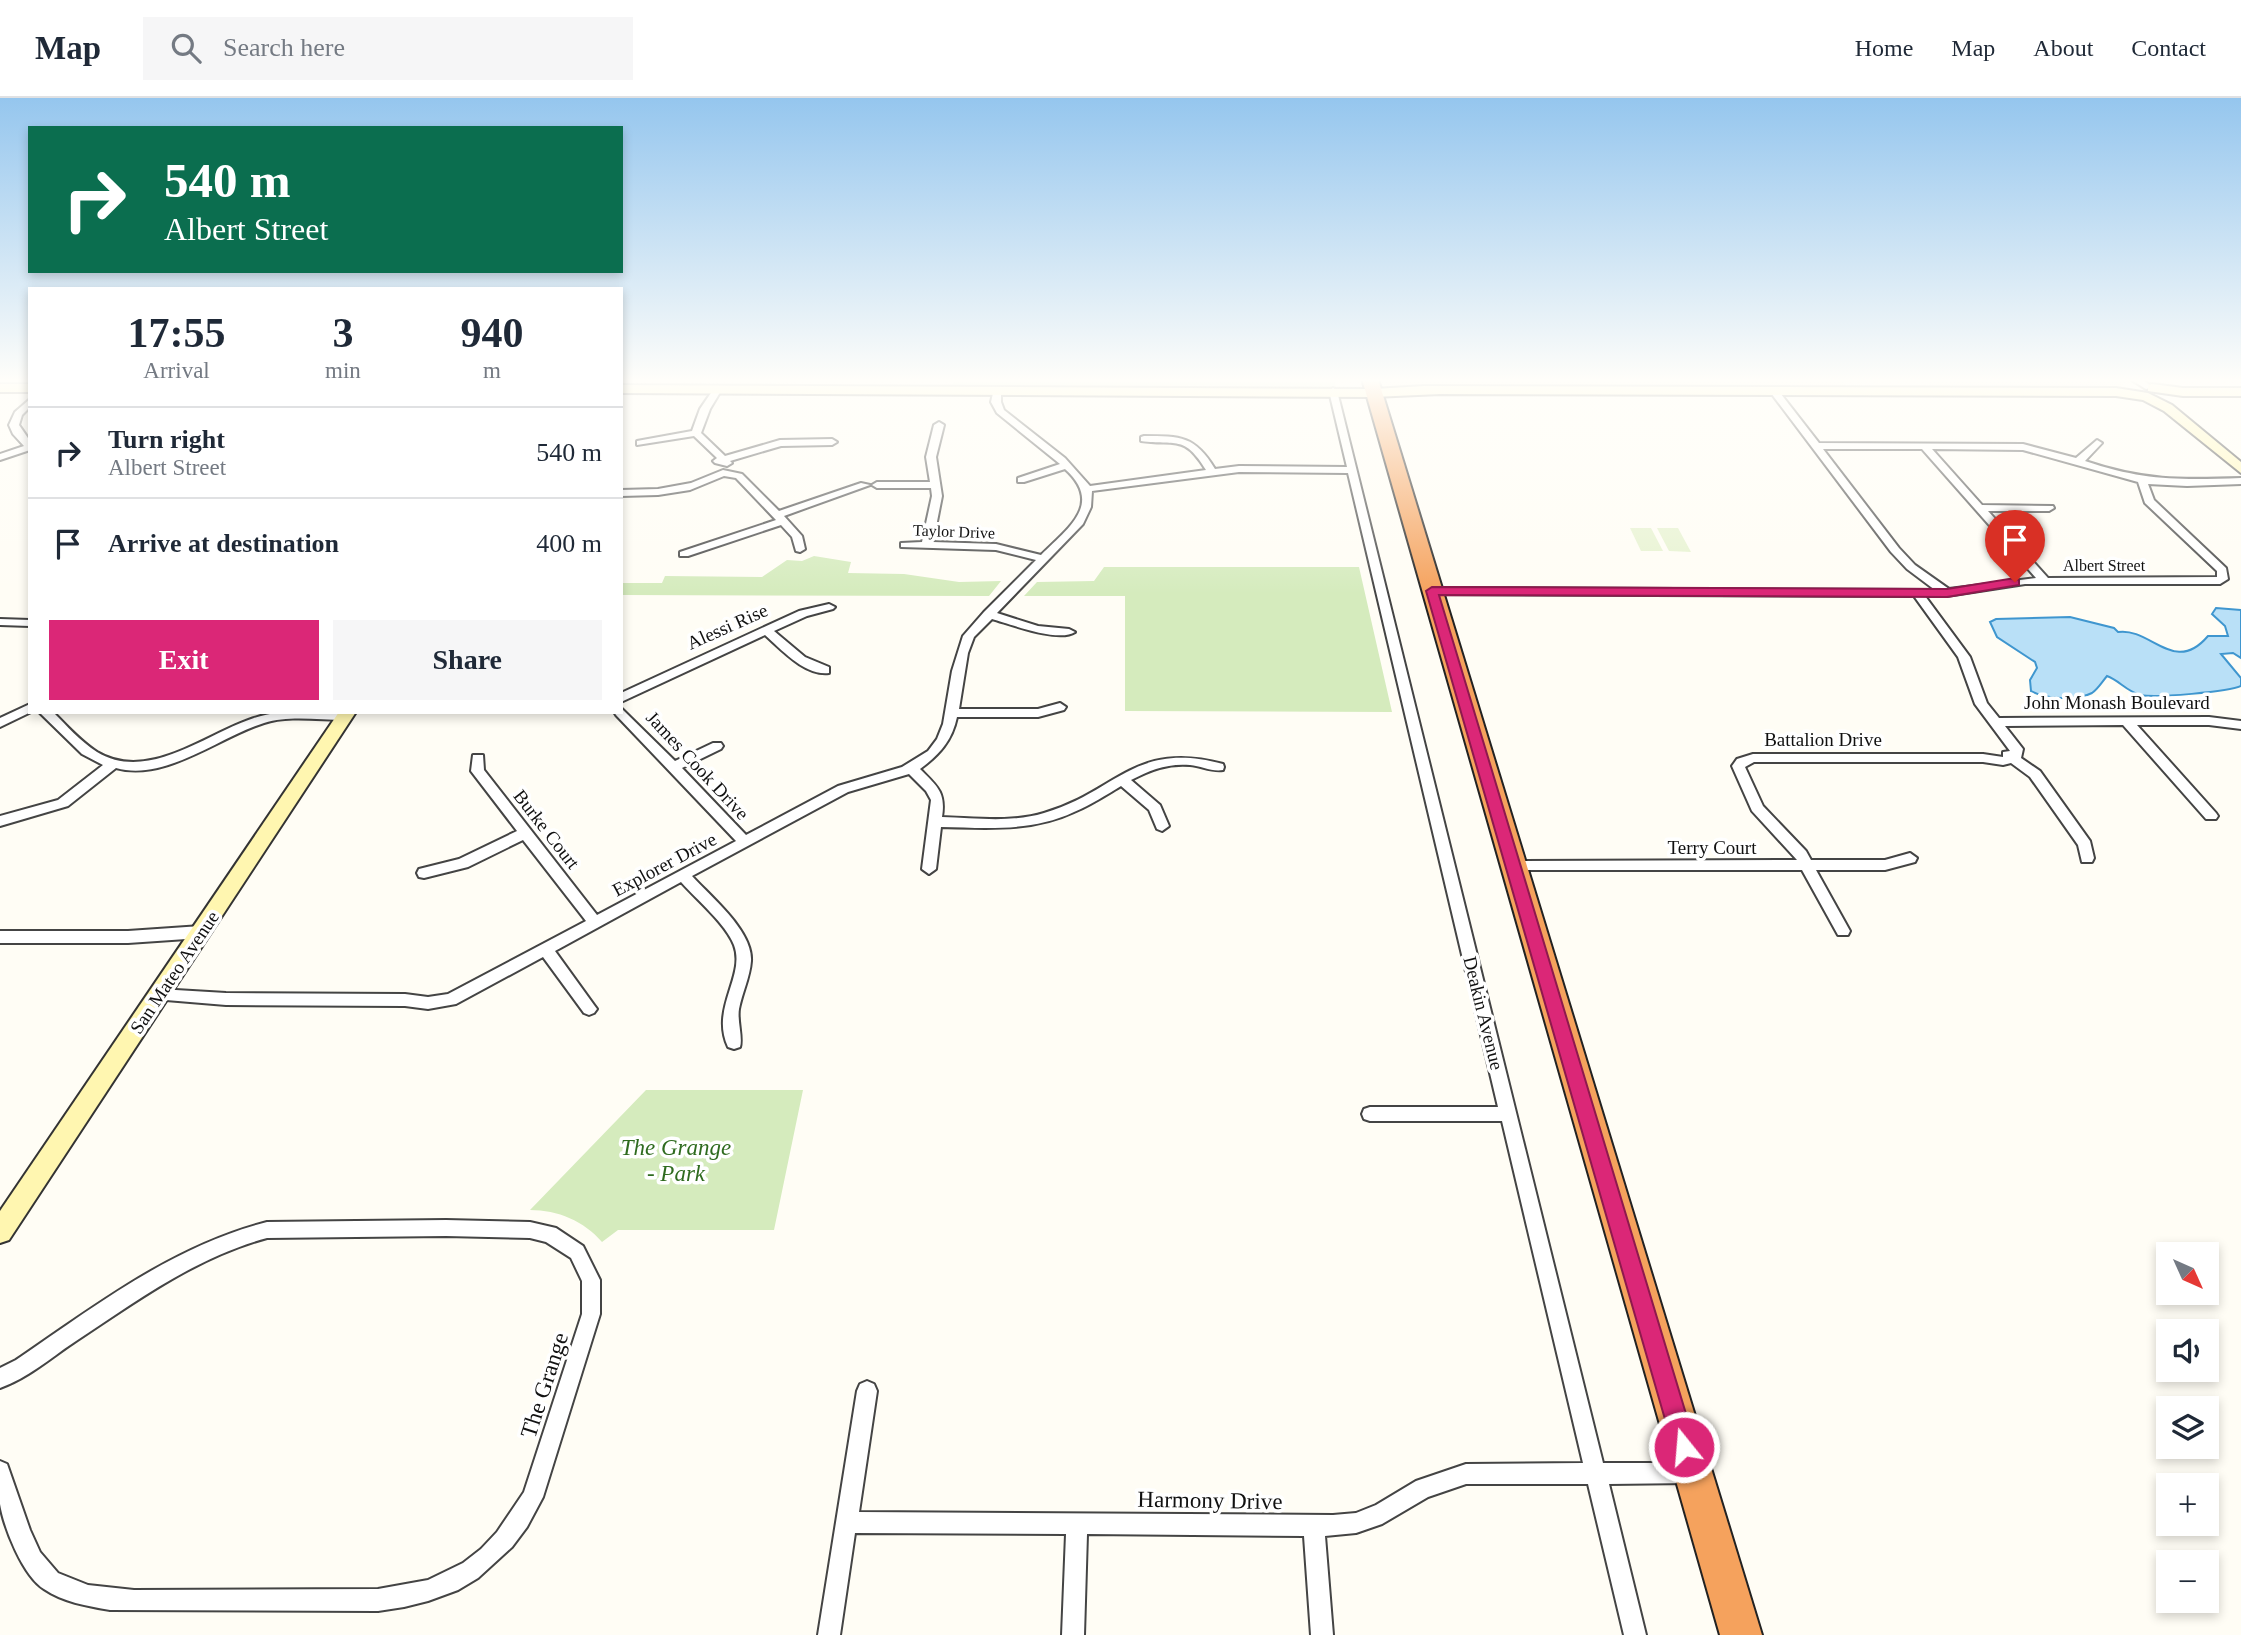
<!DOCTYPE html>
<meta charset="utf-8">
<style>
body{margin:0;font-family:"Times New Roman",serif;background:#f6f6f7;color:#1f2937;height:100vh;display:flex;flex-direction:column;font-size:26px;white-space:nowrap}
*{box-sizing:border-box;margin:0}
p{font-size:23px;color:#747a83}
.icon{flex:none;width:38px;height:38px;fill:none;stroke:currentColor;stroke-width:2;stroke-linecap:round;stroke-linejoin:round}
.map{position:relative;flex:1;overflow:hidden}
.drawer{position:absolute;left:28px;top:189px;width:595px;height:427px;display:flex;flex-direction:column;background:#fff;border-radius:0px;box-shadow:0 4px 10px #0003}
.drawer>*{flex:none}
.hud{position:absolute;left:28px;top:28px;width:595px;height:147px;border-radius:0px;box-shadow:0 4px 10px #0003;background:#0b6e4f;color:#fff;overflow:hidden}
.needle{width:46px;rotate:135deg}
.controls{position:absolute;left:2156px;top:1144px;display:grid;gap:14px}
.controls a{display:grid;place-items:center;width:63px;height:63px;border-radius:0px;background:#fff;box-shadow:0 4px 10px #0003;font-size:35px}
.pin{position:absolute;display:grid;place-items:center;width:60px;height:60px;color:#fff;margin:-72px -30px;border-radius:50% 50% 50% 0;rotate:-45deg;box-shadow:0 0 7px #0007}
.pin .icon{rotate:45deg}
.me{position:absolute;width:77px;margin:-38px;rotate:343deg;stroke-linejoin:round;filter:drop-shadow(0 0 5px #0008)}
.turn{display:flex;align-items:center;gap:24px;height:147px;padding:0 21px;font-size:32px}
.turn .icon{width:91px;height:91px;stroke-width:2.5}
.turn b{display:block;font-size:49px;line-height:60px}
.eta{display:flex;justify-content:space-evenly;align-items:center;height:119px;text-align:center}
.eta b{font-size:42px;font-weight:600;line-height:49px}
.action{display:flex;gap:14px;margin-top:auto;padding:14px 21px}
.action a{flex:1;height:80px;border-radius:0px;background:#db2777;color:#fff;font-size:28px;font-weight:600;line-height:80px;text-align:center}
.action a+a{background:#f6f6f7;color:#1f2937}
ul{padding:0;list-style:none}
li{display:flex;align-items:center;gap:21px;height:91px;padding:0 21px;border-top:2px solid #e0e1e3}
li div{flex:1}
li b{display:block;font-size:26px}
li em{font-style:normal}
header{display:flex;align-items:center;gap:42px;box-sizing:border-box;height:98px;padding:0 35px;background:#fff;border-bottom:2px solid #e0e1e3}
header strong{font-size:33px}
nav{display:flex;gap:38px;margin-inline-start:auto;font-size:24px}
.search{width:490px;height:63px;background:#f6f6f7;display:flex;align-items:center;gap:18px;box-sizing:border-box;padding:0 24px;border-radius:0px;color:#747a83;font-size:26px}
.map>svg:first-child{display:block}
.farmland{fill:#f6f3d4}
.green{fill:#d5ebbd}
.pitch{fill:#e6f2cf}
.water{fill:#b9e0f7;stroke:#3f96cf;stroke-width:2}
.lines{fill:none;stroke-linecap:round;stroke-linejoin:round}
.street-casing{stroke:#444;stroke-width:4}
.secondary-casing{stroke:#333;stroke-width:4}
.highway-casing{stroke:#222;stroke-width:4}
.street{fill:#fff;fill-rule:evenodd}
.secondary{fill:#fff6b0;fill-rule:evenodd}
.highway{fill:#f5a25d;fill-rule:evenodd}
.route{fill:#db2777;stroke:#8e194d;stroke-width:2}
.labels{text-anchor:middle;stroke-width:7;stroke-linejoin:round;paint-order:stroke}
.far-street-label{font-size:16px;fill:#111;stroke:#fff}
.street-label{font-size:19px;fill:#111;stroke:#fff}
.near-park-label{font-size:23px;font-style:italic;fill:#2f6b1f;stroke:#fff}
.near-street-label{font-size:23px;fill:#111;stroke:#fff}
</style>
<header>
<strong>Map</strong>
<div class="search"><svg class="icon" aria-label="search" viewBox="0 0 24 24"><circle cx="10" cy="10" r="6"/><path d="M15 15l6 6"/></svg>Search here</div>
<nav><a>Home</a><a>Map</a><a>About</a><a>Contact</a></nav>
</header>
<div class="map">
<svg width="2241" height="1537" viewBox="0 0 2241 1537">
<rect width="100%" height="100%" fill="#fffdf5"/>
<g class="farmland">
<polygon points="1368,281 1840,281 1850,293 1371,292"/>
<polygon points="1924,281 2128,281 2116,294 1936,294"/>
</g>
<g class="green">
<polygon points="954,281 1334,281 1337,293 951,293"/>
<polygon points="814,458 851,464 848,475 904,476 959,484 1001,483 989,498 621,497 621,485 662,485 665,478 762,479 787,462 802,463"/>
<polygon points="1104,469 1359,469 1392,614 1125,613 1125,498 1024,498 1037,484 1094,483"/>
<path d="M646,992H803L774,1132H618L602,1144C584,1123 558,1112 530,1112Z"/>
</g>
<g class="pitch">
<polygon points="1630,430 1651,430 1663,453 1641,453"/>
<polygon points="1657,430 1678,430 1691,454 1669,453"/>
</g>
<path class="water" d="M2216,510L2241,512V560L2233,555L2221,556L2241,580V588C2230,594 2154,600 2141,597C2127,594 2119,582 2107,578C2102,584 2098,591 2092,595C2076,603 2046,601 2031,593L2030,582L2037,570L2035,564L1997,539L1990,524L1996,521L2070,519L2114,530L2118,534C2151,529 2174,578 2208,538H2228L2225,528L2212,516Z"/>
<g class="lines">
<defs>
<g id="street">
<polygon points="2130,281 2141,281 2153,289 2146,291"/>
<polygon points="718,288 722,291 710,311 701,335 725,358 780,342 832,341 837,344 832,347 781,348 730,363 732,365 727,368 715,365 713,363 717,360 694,338 637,347 637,343 692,333 700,311 715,289"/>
<path d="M994,291L1001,293V304L1004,312L1065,360L1090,388L1206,372C1184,336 1176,348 1141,343V339L1144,338C1181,338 1195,338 1215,371L1239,368L1347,369L1329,293L1333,290L1337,293L1603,1365H1691L1698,1368L1701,1375L1698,1382L1691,1385L1609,1386L1646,1537H1624L1588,1386H1466L1428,1399L1382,1426L1356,1435L1325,1438L1333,1537H1311L1304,1438L1087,1436L1084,1537H1062L1066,1436L855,1435L840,1537H818L857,1293L860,1286L867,1283L874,1286L877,1293L859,1414L1333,1417L1356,1415L1376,1407L1416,1383L1466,1366L1583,1365L1502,1023H1370L1364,1021L1362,1016L1364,1011L1370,1009H1498L1348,375L1239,374L1092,393L1091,409L1083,426L997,515L1038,528L1069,531L1075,534C1059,545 1010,526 992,521L974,539L968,555L959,611H1038L1060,605L1066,609L1064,612L1038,619H957C952,643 939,657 920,671C937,688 946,694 942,719C976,720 1011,725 1044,715C1117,694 1134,642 1223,666L1224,669L1223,672C1212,674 1201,668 1190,667C1168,665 1150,672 1131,682L1160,707L1169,728L1162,733L1157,731L1149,712L1121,688C1106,697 1091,707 1074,714C1032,734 987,730 941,729L936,771L929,776L922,771L931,702L926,693L909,676L848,694L692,778C711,799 753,833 751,863C750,879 742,895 739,911C737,923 743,940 740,949L734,951L728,949C710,910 746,878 734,847C726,826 697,802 681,784L555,853L594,907L597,911L594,915L589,917L584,915L543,859L456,906L428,911L405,908L226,907L154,901L151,897L154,893L159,891L226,895L405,896L428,899L448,896L586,823L523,742L468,769L424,780L419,779L417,775L419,771L459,761L517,733L471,673L473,657H483L484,672L597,817L736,743L616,617L614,614H621V610L675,663L713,645H721L723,648L721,651L682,670L746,737L838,688L902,669L928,653L937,641L943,626L952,573L963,538L984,514L1036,462L996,452L901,449V445L922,444L932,398L931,390H877L872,387L877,384H930L926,359L934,327L939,324L944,327L936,359L942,398L933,444L996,446L1041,457C1068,430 1104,406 1065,371L1024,384H1018V380L1060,366L997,315L991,304Z"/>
<path d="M1771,291H1777L1819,345L2023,346L2076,360L2097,342L2102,345L2085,363C2144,383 2180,382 2241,380V386L2187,388L2148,386L2154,402L2226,470L2228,481L2220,486H2025L1947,498H1925L1970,559L1987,605L1999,620L2209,619L2241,623V631L2209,627H2137L2216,715L2218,718L2216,721H2206L2123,627L2005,628L2023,651L2021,660L2040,673L2090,743L2094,760L2092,764H2082L2078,747L2030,679L2011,665L2003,667L1983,664H1754L1745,669L1763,708L1806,753L1811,762H1885L1910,755L1917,760L1915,764L1885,772H1816L1850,833L1848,837H1838L1802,772H1507L1505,768L1512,763L1797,762L1752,713L1732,668L1737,661L1753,656H1983L2003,659V654L2010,653L1975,606L1958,559L1914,498L1432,496L1426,493L1432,490L1935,492L1907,471L1891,454L1771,295ZM1823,351H1922L2036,480L1949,491L1915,467L1899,450ZM1932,351L2023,352L2138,384L2145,405L2217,473V479L2048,480L1988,413H2049L2054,410L2053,408L1982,407Z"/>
<polygon points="30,301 30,309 22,317 19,327 30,343 30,352 0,362 0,356 24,348 13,336 9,327 15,314"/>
<polygon points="723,372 742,376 779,413 861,385 870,387 784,418 802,438 805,451 800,454 796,453 792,439 781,427 688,458 680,458 680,454 776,422 736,380 724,378 690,392 658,397 621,398 621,392 658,391 691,385"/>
<path d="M829,506L835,509L833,511L807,518L774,533L805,559L829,569V575C805,578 782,552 765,537L621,604V595L799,513Z"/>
<polygon points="0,521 30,522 30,528 0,527"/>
<polygon points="30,606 31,614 0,629 0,620"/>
<path d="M39,614H53C67,628 80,643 97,654C148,685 207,635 254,620C283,610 316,614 346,614L351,618L345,622C319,622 289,617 264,625C219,639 165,684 116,670L68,708L0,728V718L58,702L103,667L82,656Z"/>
<polygon points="201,828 206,830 208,834 206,838 201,840 128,845 0,845 0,833 128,833"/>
<path d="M446,1122L530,1124L556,1130L583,1148L600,1182V1216L543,1399L527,1429L512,1449L478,1480L458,1492L428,1503L404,1509L378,1513L110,1512C87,1508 63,1504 44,1491C23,1478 4,1430 0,1406C0,1392 0,1377 0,1363L7,1366L30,1432L40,1454L58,1475L88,1487L134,1492L378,1491L428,1482L463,1465L481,1451L497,1434L524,1394L582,1216V1183L571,1160L546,1144L530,1140L446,1138L267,1140C194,1160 135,1204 73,1245C49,1261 28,1280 0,1290V1270L16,1262C95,1208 173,1148 267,1124Z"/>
</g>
<g id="secondary">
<rect x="0" y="286" width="30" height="8"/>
<polygon points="2152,286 2183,290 2241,290 2241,298 2183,298 2148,293 2148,287"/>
<polygon points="621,287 1373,291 1424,288 2116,290 2148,295 2172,307 2241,364 2241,375 2164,313 2143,302 2116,298 1440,296 1373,299 621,295"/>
<polygon points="339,614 356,614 9,1142 0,1145 0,1113"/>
</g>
<polygon id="highway" points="1362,281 1378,281 1762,1537 1720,1537"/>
</defs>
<use href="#street" class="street-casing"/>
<use href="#secondary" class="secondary-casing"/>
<use href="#highway" class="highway-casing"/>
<use href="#street" class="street"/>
<use href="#secondary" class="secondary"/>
<use href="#highway" class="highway"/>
</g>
<linearGradient id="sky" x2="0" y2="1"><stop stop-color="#95c6ee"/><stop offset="0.57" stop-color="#fffefa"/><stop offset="1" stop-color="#fffefa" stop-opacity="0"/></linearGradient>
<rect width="2241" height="496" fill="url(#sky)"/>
<polygon class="route" points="2015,480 2019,482 2019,487 1947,499 1439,497 1696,1349 1692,1357 1684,1360 1676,1357 1673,1349 1426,493 1432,489 1947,491"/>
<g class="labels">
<g class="far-street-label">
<text transform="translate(954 433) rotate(2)" y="6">Taylor Drive</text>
<text x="2104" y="473">Albert Street</text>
</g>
<g class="street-label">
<text transform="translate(727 528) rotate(-24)" y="7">Alessi Rise</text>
<text x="2117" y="611">John Monash Boulevard</text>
<text x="1823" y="648">Battalion Drive</text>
<text transform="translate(698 667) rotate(47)" y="7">James Cook Drive</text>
<text transform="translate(547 731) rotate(52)" y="7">Burke Court</text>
<text x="1712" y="756">Terry Court</text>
<text transform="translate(664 766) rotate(-28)" y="7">Explorer Drive</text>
<text transform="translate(174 874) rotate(-56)" y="7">San Mateo Avenue</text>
<text transform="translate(1484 915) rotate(76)" y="7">Deakin Avenue</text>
</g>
<g class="near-park-label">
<text x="676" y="1057">The Grange<tspan x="676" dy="26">- Park</tspan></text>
</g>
<g class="near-street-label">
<text transform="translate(544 1287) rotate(-72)" y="8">The Grange</text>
<text transform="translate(1210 1402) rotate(1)" y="8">Harmony Drive</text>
</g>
</g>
</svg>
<div class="controls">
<a><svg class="needle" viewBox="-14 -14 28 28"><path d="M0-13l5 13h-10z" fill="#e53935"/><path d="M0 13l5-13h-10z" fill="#747a83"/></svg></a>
<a><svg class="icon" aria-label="sound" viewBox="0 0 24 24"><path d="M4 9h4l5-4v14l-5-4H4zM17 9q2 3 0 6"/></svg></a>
<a><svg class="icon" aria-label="layers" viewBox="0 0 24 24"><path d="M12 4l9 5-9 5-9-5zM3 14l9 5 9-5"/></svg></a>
<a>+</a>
<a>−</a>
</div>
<div class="pin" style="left:2015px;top:484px;background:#d93025"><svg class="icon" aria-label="arrive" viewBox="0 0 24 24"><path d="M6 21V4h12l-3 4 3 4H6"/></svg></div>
<svg class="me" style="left:1684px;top:1349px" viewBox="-20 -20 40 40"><circle r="17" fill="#db2777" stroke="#fff" stroke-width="3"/><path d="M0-11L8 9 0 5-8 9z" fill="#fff"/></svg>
<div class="hud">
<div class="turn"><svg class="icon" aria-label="right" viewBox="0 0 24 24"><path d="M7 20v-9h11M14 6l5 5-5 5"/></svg><div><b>540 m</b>Albert Street</div></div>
</div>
<section class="drawer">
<div class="eta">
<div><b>17:55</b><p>Arrival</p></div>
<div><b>3</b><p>min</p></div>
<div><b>940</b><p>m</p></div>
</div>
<ul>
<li><svg class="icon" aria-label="right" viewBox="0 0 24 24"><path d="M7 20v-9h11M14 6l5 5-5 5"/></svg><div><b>Turn right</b><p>Albert Street</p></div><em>540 m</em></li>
<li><svg class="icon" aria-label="arrive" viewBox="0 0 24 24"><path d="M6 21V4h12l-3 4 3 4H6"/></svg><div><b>Arrive at destination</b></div><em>400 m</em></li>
</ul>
<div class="action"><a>Exit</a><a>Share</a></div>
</section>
</div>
